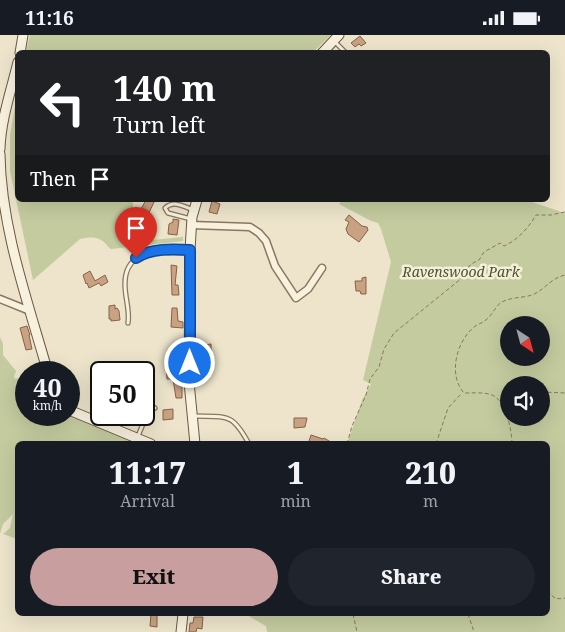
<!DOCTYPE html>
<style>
body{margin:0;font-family:"Noto Serif",serif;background:#20242c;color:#f1f3f6;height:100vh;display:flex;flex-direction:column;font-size:19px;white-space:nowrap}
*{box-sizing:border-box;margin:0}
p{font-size:16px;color:#9ea1a6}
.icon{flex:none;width:28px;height:28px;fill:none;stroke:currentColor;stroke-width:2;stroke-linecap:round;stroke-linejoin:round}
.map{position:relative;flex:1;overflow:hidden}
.drawer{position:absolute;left:15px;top:406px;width:535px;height:175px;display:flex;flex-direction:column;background:#171b24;border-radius:8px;box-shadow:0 5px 20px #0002}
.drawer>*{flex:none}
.guide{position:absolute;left:15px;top:15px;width:535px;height:152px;border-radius:8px;box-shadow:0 5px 20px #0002;background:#202124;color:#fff;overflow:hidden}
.needle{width:32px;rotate:144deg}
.controls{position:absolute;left:500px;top:281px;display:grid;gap:10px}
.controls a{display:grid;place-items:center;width:50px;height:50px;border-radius:50%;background:#171b24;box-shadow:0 5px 20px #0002;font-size:25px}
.speed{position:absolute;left:15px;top:326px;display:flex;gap:10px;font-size:25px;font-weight:700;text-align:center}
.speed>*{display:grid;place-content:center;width:65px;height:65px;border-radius:50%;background:#171b24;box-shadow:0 5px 20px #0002;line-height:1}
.speed small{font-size:12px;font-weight:400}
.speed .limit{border:2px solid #111;border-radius:8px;background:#fff;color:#111}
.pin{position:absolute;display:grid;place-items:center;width:42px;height:42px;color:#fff;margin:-51px -21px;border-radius:50% 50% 50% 0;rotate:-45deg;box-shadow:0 0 5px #0007}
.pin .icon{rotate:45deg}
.me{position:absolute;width:55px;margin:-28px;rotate:0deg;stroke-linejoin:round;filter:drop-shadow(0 0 4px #0008)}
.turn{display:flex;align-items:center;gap:18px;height:105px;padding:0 15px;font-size:22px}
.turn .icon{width:65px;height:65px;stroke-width:2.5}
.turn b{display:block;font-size:35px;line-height:42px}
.then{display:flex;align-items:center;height:48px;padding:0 15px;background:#0003;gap:10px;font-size:19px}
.eta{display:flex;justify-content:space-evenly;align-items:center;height:85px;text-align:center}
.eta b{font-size:30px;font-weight:800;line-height:35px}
.cta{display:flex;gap:10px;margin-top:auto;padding:10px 15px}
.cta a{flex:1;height:58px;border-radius:30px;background:#c89e9e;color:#111;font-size:20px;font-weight:800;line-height:58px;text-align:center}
.cta a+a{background:#20242c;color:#f1f3f6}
.status{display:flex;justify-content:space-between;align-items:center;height:35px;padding:0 25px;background:#171b24;direction:ltr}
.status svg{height:14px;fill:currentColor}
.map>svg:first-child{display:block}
.green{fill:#c4cb9f;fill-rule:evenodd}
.building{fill:#c9a283;stroke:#876247}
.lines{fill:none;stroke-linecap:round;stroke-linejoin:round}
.lane-casing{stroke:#897760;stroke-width:5.5}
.street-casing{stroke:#897760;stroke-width:9}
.secondary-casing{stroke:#6b5842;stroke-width:11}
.path{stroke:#897760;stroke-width:1;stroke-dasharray:4 2.5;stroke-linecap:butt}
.lane{stroke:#f8f1de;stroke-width:3}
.street{stroke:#f8f1de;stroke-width:6}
.secondary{stroke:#f8f1de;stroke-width:9}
.route-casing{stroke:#114b97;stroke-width:12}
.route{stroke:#1a73e8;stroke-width:9}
.labels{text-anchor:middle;stroke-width:5;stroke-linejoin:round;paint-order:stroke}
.park-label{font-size:14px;font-style:italic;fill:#49562a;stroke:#f5eeda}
</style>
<div class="status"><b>11:16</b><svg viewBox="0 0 49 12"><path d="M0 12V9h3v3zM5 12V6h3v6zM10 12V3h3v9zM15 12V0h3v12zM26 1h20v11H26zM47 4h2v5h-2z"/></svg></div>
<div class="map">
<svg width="565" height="597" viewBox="0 0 565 597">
<rect width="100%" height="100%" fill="#ede4cb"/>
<g class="green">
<polygon points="30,0 331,0 313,17 26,17"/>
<path d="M17,60L18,165H133V207L183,202V206L111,214C108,212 107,210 105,208C98,201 89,202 80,204L33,245L10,136V100Z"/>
<path d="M343,165H526L565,178V597H267L266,591L245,579H548V409H347L362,365L371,349L363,345L391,227L381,194L378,188L371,186L339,169ZM509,290H541V322H509ZM509,350H541V382H509Z"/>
<polygon points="0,302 3,309 3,320 16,336 14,341 15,344 26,341 26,380 68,380 142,409 18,409 17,504 3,499 10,493 13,479 3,489 0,499"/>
</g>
<g class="building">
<polygon points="360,1 366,8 361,11 359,9 355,12 351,8"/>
<polygon points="146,165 155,165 146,184 140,182 143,175 141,174"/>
<polygon points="212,166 220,169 217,179 209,177"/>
<polygon points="349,180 362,191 367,192 368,195 359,207 348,199 346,194 349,187 345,185"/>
<polygon points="173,184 179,185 177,200 168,199 169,189 173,187"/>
<polygon points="171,230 177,231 175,250 178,250 179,260 172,260"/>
<polygon points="90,236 95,246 105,240 108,247 101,251 99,248 89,253 87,248 86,249 83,240"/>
<polygon points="366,242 366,259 361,259 360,256 356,256 355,246 362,246 362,243"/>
<polygon points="115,270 115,274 117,273 119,276 120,285 111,286 111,284 109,284 109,271"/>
<polygon points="172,273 177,273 178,286 183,287 183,293 171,292"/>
<polygon points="27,291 30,300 29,300 32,314 26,315 20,293"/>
<polygon points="211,309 211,325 205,326 204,310"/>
<polygon points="166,327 179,327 179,334 175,334 175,343 179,343 179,351 182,351 182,363 176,363 173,344 167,344"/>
<polygon points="173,374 173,384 163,385 163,375"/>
<polygon points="294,383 307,383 305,392 294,393"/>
<polygon points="311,400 323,404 324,403 334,409 317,409 309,406"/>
<polygon points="151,579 157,579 157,592 150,591"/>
<polygon points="194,582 203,582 202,594 197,593 196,597 189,597 190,588 193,588"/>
</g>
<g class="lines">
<defs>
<g id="lane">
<polyline points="335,7 346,18"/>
<path d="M191,184L168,178L165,173C174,165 183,171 193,175"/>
<path d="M128,288C130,275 125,263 125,250C124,213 162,214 189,215"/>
<polyline points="93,341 101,349"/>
<path d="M193,381C227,382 232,377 249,409"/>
<polyline points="103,389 106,380"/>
<polyline points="138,401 148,377 155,373"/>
</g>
<g id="street">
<polyline points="191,190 250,192 259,198 266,206 275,231 296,263 308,254 322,233"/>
<polyline points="0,264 30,276"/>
</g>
<g id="secondary">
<polyline points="20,18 23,0"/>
<polyline points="322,18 339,0"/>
<path d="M0,114C1,84 11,56 18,27"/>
<path d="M0,119C1,193 28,267 48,338"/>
<polyline points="69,375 151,409"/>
<polyline points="195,409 189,347 190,215 192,182 197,165"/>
<polyline points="181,597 183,579"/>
</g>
</defs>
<use href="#lane" class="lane-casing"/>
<use href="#street" class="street-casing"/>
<use href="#secondary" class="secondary-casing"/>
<g class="path">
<polyline points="541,357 565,358"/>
<polyline points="500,364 509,361"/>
<path d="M347,409L352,391L366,360L370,344L379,332L384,314L394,298L462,243L466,235L471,229L479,225L484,217L500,208L504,211C518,205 529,192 536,180H551L565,177"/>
<polyline points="436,409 448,373 462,358"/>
<path d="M512,409C512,396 506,365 492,360C484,357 473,358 464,358C448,340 456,307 474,292C478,289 483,288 487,284C493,279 496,270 502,267C511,262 523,263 532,260C545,255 549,244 565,240"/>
<path d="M548,555C552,563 557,565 565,563"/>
<polyline points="353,579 357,597"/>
<polyline points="468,579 474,597"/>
</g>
<use href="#lane" class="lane"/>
<use href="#street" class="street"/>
<use href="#secondary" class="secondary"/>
</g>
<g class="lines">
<defs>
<path id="route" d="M136,223C151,213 173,214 190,215V328"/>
</defs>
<use href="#route" class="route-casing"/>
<use href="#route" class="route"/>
</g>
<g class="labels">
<g class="park-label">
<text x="461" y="242">Ravenswood Park</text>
</g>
</g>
</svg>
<div class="controls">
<a><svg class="needle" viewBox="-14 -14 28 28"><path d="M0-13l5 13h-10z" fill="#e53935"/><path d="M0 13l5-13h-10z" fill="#9ea1a6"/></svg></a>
<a><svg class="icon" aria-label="sound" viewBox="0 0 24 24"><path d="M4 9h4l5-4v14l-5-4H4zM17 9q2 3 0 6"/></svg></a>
</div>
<div class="speed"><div>40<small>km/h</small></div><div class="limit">50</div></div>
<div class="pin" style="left:136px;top:223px;background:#d93025"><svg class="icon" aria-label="arrive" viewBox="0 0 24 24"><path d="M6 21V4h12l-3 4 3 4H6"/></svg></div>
<svg class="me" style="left:190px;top:328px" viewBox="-20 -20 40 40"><circle r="17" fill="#1a73e8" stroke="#fff" stroke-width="3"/><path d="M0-11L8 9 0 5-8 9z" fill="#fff"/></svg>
<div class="guide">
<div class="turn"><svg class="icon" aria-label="left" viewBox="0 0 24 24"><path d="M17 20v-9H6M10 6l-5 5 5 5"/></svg><div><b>140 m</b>Turn left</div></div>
<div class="then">Then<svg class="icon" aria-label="arrive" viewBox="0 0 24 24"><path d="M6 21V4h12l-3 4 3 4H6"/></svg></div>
</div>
<section class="drawer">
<div class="eta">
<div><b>11:17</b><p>Arrival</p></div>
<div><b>1</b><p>min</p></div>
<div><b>210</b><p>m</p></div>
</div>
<div class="cta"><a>Exit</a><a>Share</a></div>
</section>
</div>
